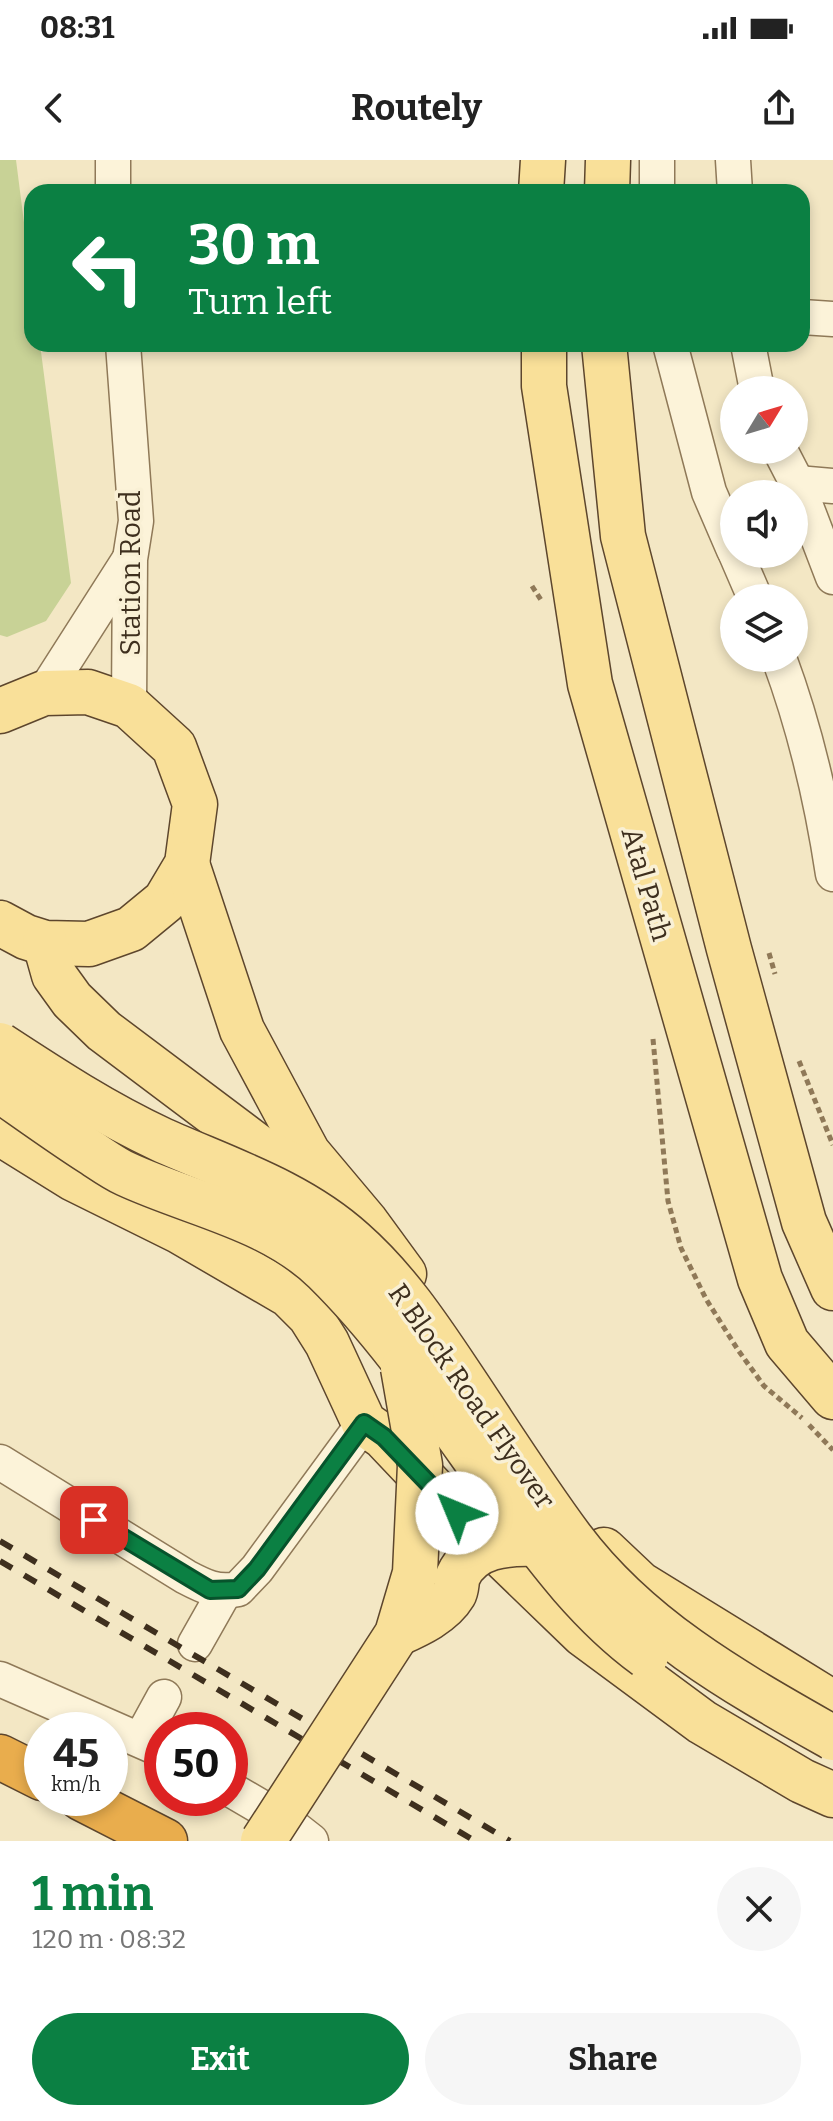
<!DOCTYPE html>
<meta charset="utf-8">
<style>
body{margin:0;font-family:Bitter,serif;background:#f6f6f6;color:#222;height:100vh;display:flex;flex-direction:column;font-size:30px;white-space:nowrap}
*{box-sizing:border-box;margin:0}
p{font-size:26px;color:#767676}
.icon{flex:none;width:44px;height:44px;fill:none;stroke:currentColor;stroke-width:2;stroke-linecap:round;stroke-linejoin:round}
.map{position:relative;height:1681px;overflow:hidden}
.details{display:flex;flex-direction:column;background:#fff;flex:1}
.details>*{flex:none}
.guide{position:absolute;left:24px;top:24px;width:786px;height:168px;border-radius:24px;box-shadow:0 4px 12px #0003;background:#0b8043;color:#fff;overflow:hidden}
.needle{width:52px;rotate:52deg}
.fabs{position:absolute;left:720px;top:216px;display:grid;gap:16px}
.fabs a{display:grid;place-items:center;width:88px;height:88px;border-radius:50%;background:#fff;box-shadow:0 4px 12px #0003;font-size:40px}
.speed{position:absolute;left:24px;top:1552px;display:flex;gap:16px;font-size:40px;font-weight:700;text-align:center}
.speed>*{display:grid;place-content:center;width:104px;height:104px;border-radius:50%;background:#fff;box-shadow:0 4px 12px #0003;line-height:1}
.speed small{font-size:20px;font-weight:400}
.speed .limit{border:12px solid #d22;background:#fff;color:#111}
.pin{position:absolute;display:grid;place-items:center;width:68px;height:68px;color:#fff;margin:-34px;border-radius:16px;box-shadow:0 4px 12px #0006}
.me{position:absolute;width:88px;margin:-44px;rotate:315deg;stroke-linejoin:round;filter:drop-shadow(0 0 6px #0008)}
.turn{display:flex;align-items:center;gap:28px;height:168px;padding:0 32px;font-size:36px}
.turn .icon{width:104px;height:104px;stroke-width:2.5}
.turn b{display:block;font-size:56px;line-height:68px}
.round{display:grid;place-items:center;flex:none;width:84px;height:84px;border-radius:42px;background:#f6f6f6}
.summary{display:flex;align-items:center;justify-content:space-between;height:136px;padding:0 32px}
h1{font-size:48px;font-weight:700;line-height:60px;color:#0b8043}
.button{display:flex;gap:16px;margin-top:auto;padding:16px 32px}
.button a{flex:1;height:92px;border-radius:48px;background:#0b8043;color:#fff;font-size:32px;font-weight:700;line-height:92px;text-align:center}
.button a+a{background:#f6f6f6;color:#222}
.status{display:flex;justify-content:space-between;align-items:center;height:56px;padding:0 40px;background:#fff;direction:ltr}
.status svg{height:22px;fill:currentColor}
header{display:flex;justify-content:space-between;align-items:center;height:104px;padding:0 32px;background:#fff;font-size:36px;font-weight:700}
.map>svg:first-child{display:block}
.green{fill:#c8d296}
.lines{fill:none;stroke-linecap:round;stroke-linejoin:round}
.minor-casing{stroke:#8f7958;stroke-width:37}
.major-casing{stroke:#5d462d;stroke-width:47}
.highway-casing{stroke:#5d462d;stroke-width:47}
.path{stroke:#8f7958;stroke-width:5;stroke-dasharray:6 4;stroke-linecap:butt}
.minor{stroke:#fcf3d9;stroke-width:34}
.major{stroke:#f9e099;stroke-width:44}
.highway{stroke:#e9ad4d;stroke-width:44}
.rail{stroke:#3e2f1e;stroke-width:6;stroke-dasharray:14 14;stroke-linecap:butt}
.major-bridge-casing{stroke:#5d462d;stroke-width:47;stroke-linecap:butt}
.major-bridge{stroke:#f9e099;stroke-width:44}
.route-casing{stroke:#07532c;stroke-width:20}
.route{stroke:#0b8043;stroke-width:14}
.labels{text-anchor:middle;stroke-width:7;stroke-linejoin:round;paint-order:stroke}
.street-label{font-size:28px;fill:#3e2f1e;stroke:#f9f0d5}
</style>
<div class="status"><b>08:31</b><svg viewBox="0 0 49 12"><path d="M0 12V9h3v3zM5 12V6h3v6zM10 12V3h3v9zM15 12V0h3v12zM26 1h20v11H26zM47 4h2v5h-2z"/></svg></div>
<header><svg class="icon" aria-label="back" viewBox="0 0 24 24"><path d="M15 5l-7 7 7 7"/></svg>Routely<svg class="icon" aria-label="share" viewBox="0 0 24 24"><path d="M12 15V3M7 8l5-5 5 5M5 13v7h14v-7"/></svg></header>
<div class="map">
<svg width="833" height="1681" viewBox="0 0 833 1681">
<rect width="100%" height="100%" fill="#f3e7c4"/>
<polygon class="green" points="0,0 16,0 32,125 32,184 40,184 71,423 46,461 7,477 0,475"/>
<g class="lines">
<defs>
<g id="minor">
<polyline points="113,0 113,32"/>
<polyline points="733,0 735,32"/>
<polyline points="657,32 657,0"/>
<polyline points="802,157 833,159"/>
<polyline points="123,184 136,361 130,399 129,546"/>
<polyline points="670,184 709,332 734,390"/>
<polyline points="748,184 757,230"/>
<polyline points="780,290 797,323 833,417"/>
<polyline points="797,323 833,326"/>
<polyline points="736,394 755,438"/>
<path d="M779,498C805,568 822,641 833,714"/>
<polyline points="44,533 129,400"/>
<path d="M0,1302L186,1417C205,1427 217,1433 238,1429L257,1409L364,1263"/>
<polyline points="195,1484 225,1431"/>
<polyline points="0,1519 162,1590"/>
<polyline points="141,1579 164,1537"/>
<polyline points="230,1629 288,1663 311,1681"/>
</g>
<g id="major">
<polyline points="541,32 543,0"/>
<polyline points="607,32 608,0"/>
<polyline points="544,184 544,226 590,524 760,1119 787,1183 833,1237"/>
<polyline points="604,184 623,376 729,789 804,1062 833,1128"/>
<polyline points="0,551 44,533 88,532 129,546 174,587 195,644 187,704 165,741 131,769 89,784 45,783 26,777 0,763"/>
<polyline points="187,704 242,870 308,993 366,1062 404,1114"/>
<polyline points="45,783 54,815 72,840 104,871 261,989 328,1025"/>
<polyline points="0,973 74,1019 179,1071 289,1135 310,1156 327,1183 364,1263 384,1277 439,1335 583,1474 702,1562 802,1621 833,1635"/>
<polyline points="604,1390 640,1424 833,1543"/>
</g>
<g id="highway">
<polyline points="0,1597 42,1618"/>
<polyline points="81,1638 165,1681"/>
</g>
</defs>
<use href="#minor" class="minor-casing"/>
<use href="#major" class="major-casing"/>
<use href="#highway" class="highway-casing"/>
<g class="path">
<polyline points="532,426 541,440"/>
<polyline points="769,793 775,814"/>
<polyline points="653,879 668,1041 681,1088 706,1139 738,1190 764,1226 802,1258"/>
<polyline points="799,901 833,985"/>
<polyline points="809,1265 833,1290"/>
</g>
<use href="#minor" class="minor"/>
<use href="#major" class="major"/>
<use href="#highway" class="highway"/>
<g class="rail">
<polyline points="0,1381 510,1681"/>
<polyline points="0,1401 475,1681"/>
</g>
<defs>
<g id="major-bridge">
<path d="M0,885C52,919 104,953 162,980C227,1009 299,1032 353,1081C396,1119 427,1165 459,1213C496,1268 531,1324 571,1378C639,1469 736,1523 833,1578"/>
<path d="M0,930C30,951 59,972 90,992C101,999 113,1008 126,1014C193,1045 271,1058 325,1111C395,1180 450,1266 508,1345C549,1400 590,1455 646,1496"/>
<path d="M397,1474C417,1465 442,1454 454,1434C457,1429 456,1422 458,1416C472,1385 507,1383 536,1384"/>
<polyline points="263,1681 397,1474 415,1413 420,1305 403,1208"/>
</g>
</defs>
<use href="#major-bridge" class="major-bridge-casing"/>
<use href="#major-bridge" class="major-bridge"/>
</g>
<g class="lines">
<defs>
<polyline id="route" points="94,1360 210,1430 238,1429 257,1409 364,1263 384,1277 457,1353"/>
</defs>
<use href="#route" class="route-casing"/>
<use href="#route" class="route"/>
</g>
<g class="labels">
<g class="street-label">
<text transform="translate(130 413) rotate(-90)" y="10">Station Road</text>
<text transform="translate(647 724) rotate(74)" y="10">Atal Path</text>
<text transform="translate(472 1236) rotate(55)" y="10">R Block Road Flyover</text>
</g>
</g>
</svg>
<div class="fabs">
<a><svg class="needle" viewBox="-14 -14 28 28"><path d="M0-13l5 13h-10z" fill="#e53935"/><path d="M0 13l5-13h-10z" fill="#767676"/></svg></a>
<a><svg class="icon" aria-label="sound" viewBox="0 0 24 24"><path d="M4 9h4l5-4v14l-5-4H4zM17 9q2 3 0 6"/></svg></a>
<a><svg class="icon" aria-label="layers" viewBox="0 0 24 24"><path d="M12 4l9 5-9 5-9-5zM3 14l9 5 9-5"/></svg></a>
</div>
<div class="speed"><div>45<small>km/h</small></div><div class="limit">50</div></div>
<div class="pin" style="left:94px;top:1360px;background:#d93025"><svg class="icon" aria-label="arrive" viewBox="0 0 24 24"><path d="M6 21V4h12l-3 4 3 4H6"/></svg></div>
<svg class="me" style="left:457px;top:1353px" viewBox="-20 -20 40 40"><circle r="19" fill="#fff"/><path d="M0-13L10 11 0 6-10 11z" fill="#0b8043"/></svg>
<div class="guide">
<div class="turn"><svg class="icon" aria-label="left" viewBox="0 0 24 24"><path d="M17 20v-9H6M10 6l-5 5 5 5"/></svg><div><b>30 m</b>Turn left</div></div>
</div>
</div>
<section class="details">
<div class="summary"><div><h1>1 min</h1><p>120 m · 08:32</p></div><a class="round"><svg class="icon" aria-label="close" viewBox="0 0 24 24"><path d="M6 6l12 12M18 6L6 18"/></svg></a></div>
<div class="button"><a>Exit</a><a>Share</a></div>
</section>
